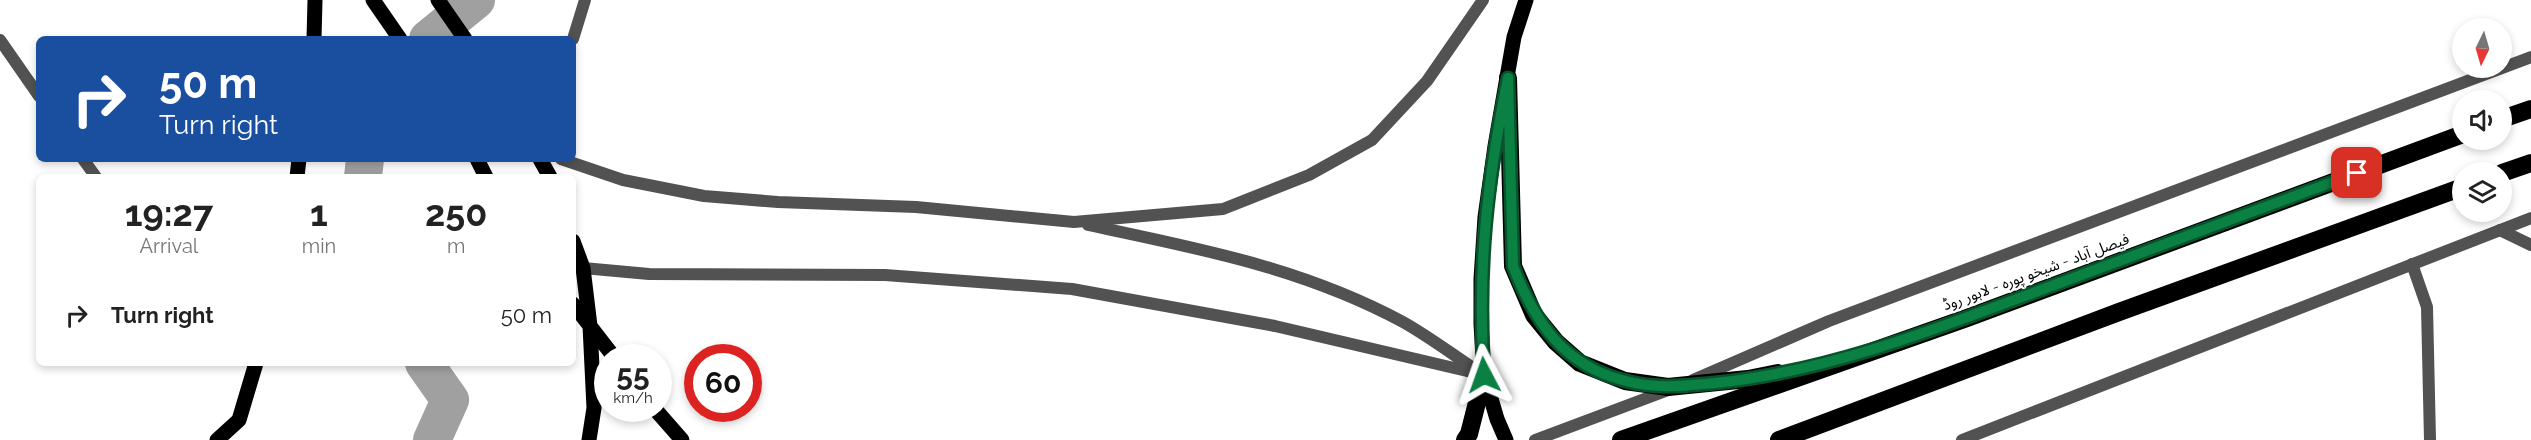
<!DOCTYPE html>
<meta charset="utf-8">
<style>
body{margin:0;font-family:Raleway,"Noto Sans Arabic",sans-serif;background:#f2f2f2;color:#222;height:100vh;display:flex;flex-direction:column;font-size:22px;white-space:nowrap}
*{box-sizing:border-box;margin:0}
p{font-size:20px;color:#767676}
.icon{flex:none;width:33px;height:33px;fill:none;stroke:currentColor;stroke-width:2;stroke-linecap:round;stroke-linejoin:round}
.map{position:relative;flex:1;overflow:hidden}
.drawer{position:absolute;left:36px;top:174px;width:540px;height:192px;display:flex;flex-direction:column;background:#fff;border-radius:9px;box-shadow:0 3px 9px #0003}
.drawer>*{flex:none}
.banner{position:absolute;left:36px;top:36px;width:540px;height:126px;border-radius:9px;box-shadow:0 3px 9px #0003;background:#1a4fa0;color:#fff;overflow:hidden}
.needle{width:39px;rotate:185deg}
.tools{position:absolute;left:2452px;top:18px;display:grid;gap:12px}
.tools a{display:grid;place-items:center;width:60px;height:60px;border-radius:50%;background:#fff;box-shadow:0 3px 9px #0003;font-size:30px}
.speed{position:absolute;left:594px;top:344px;display:flex;gap:12px;font-size:30px;font-weight:700;text-align:center}
.speed>*{display:grid;place-content:center;width:78px;height:78px;border-radius:50%;background:#fff;box-shadow:0 3px 9px #0003;line-height:1}
.speed small{font-size:15px;font-weight:400}
.speed .limit{border:9px solid #d22;background:#fff;color:#111}
.pin{position:absolute;display:grid;place-items:center;width:51px;height:51px;color:#fff;margin:-26px;border-radius:12px;box-shadow:0 3px 9px #0006}
.me{position:absolute;width:66px;margin:-33px;rotate:356deg;stroke-linejoin:round;filter:drop-shadow(0 0 4px #0008)}
.turn{display:flex;align-items:center;gap:21px;height:126px;padding:0 24px;font-size:27px}
.turn .icon{width:78px;height:78px;stroke-width:2.5}
.turn b{display:block;font-size:42px;line-height:51px}
.eta{display:flex;justify-content:space-evenly;align-items:center;height:102px;text-align:center}
.eta b{font-size:36px;font-weight:700;line-height:42px}
ul{padding:0;list-style:none}
li{display:flex;align-items:center;gap:18px;height:78px;padding:0 24px}
li div{flex:1}
li b{display:block;font-size:22px}
li em{font-style:normal}
.map>svg:first-child{display:block}
.lines{fill:none;stroke-linecap:round;stroke-linejoin:round}
.canal{stroke:#a0a0a0;stroke-width:38}
.lane{stroke:#525252;stroke-width:12}
.street{stroke:#525252;stroke-width:12}
.primary{stroke:#000;stroke-width:15}
.highway{stroke:#000;stroke-width:18}
.route-casing{stroke:#07532c;stroke-width:15}
.route{stroke:#0b8043;stroke-width:10}
.labels{text-anchor:middle;stroke-width:4.5;stroke-linejoin:round;paint-order:stroke}
.street-label{font-size:15px;fill:#000;stroke:#fff}
</style>
<div class="map">
<svg width="2531" height="440" viewBox="0 0 2531 440">
<rect width="100%" height="100%" fill="#fff"/>
<g class="lines">
<g class="canal">
<polyline points="428,39 476,0"/>
<polyline points="363,177 365,159"/>
<polyline points="424,363 450,400 432,440"/>
</g>
<g class="lane">
<polyline points="1693,380 1829,321 2531,57"/>
<polyline points="1535,440 1671,389"/>
<polyline points="1962,440 2531,218"/>
</g>
<g class="street">
<polyline points="573,39 585,0"/>
<polyline points="0,40 39,96"/>
<polyline points="83,159 96,177"/>
<polyline points="561,159 623,180 704,196 778,202 916,207 1074,222 1223,209 1309,175 1372,140 1427,81 1483,0"/>
<path d="M1088,225C1197,248 1303,268 1403,322C1428,336 1452,354 1476,370"/>
<polyline points="2500,230 2531,245"/>
<polyline points="2412,264 2427,307 2430,440"/>
<polyline points="583,268 649,274 885,275 1072,289 1275,326 1484,375"/>
</g>
<g class="primary">
<polyline points="373,0 400,39"/>
<polyline points="438,0 465,39"/>
<polyline points="314,39 315,0"/>
<polyline points="477,159 486,177"/>
<polyline points="540,159 550,177"/>
<polyline points="297,177 299,159"/>
<polyline points="573,241 583,268 590,326 614,357"/>
<polyline points="573,304 590,326 594,408 589,440"/>
<polyline points="654,408 682,440"/>
<polyline points="217,440 239,420 256,363"/>
<polyline points="1506,440 1497,419 1484,375 1481,324 1481,279 1485,217 1495,146 1514,37 1526,0"/>
</g>
<g class="highway">
<polyline points="1508,78 1513,266 1534,315 1556,342 1580,363 1625,381 1668,387 1748,379 1778,373"/>
<polyline points="2502,119 2531,109"/>
<polyline points="2502,173 2531,163"/>
<polyline points="1465,440 1469,434 1484,375"/>
<polyline points="1621,440 1967,318 2463,134"/>
<polyline points="1779,440 2119,312 2463,187"/>
</g>
</g>
<g class="lines">
<defs>
<path id="route" d="M1484,375C1477,269 1487,181 1508,78L1513,266C1535,323 1564,366 1626,381C1655,389 1685,386 1715,383C1834,371 1946,325 2057,284C2157,247 2257,210 2357,173"/>
</defs>
<use href="#route" class="route-casing"/>
<use href="#route" class="route"/>
</g>
<g class="labels">
<g class="street-label">
<text transform="translate(2036 272) rotate(-20)" y="5">فیصل آباد - شیخو پورہ - لاہور روڈ</text>
</g>
</g>
</svg>
<div class="tools">
<a><svg class="needle" viewBox="-14 -14 28 28"><path d="M0-13l5 13h-10z" fill="#e53935"/><path d="M0 13l5-13h-10z" fill="#767676"/></svg></a>
<a><svg class="icon" aria-label="sound" viewBox="0 0 24 24"><path d="M4 9h4l5-4v14l-5-4H4zM17 9q2 3 0 6"/></svg></a>
<a><svg class="icon" aria-label="layers" viewBox="0 0 24 24"><path d="M12 4l9 5-9 5-9-5zM3 14l9 5 9-5"/></svg></a>
</div>
<div class="speed"><div>55<small>km/h</small></div><div class="limit">60</div></div>
<div class="pin" style="left:2357px;top:173px;background:#d93025"><svg class="icon" aria-label="arrive" viewBox="0 0 24 24"><path d="M6 21V4h12l-3 4 3 4H6"/></svg></div>
<svg class="me" style="left:1484px;top:375px" viewBox="-20 -20 40 40"><path d="M0-17L14 15 0 8-14 15z" fill="#0b8043" stroke="#fff" stroke-width="4"/></svg>
<div class="banner">
<div class="turn"><svg class="icon" aria-label="right" viewBox="0 0 24 24"><path d="M7 20v-9h11M14 6l5 5-5 5"/></svg><div><b>50 m</b>Turn right</div></div>
</div>
<section class="drawer">
<div class="eta">
<div><b>19:27</b><p>Arrival</p></div>
<div><b>1</b><p>min</p></div>
<div><b>250</b><p>m</p></div>
</div>
<ul>
<li><svg class="icon" aria-label="right" viewBox="0 0 24 24"><path d="M7 20v-9h11M14 6l5 5-5 5"/></svg><div><b>Turn right</b></div><em>50 m</em></li>
</ul>
</section>
</div>
